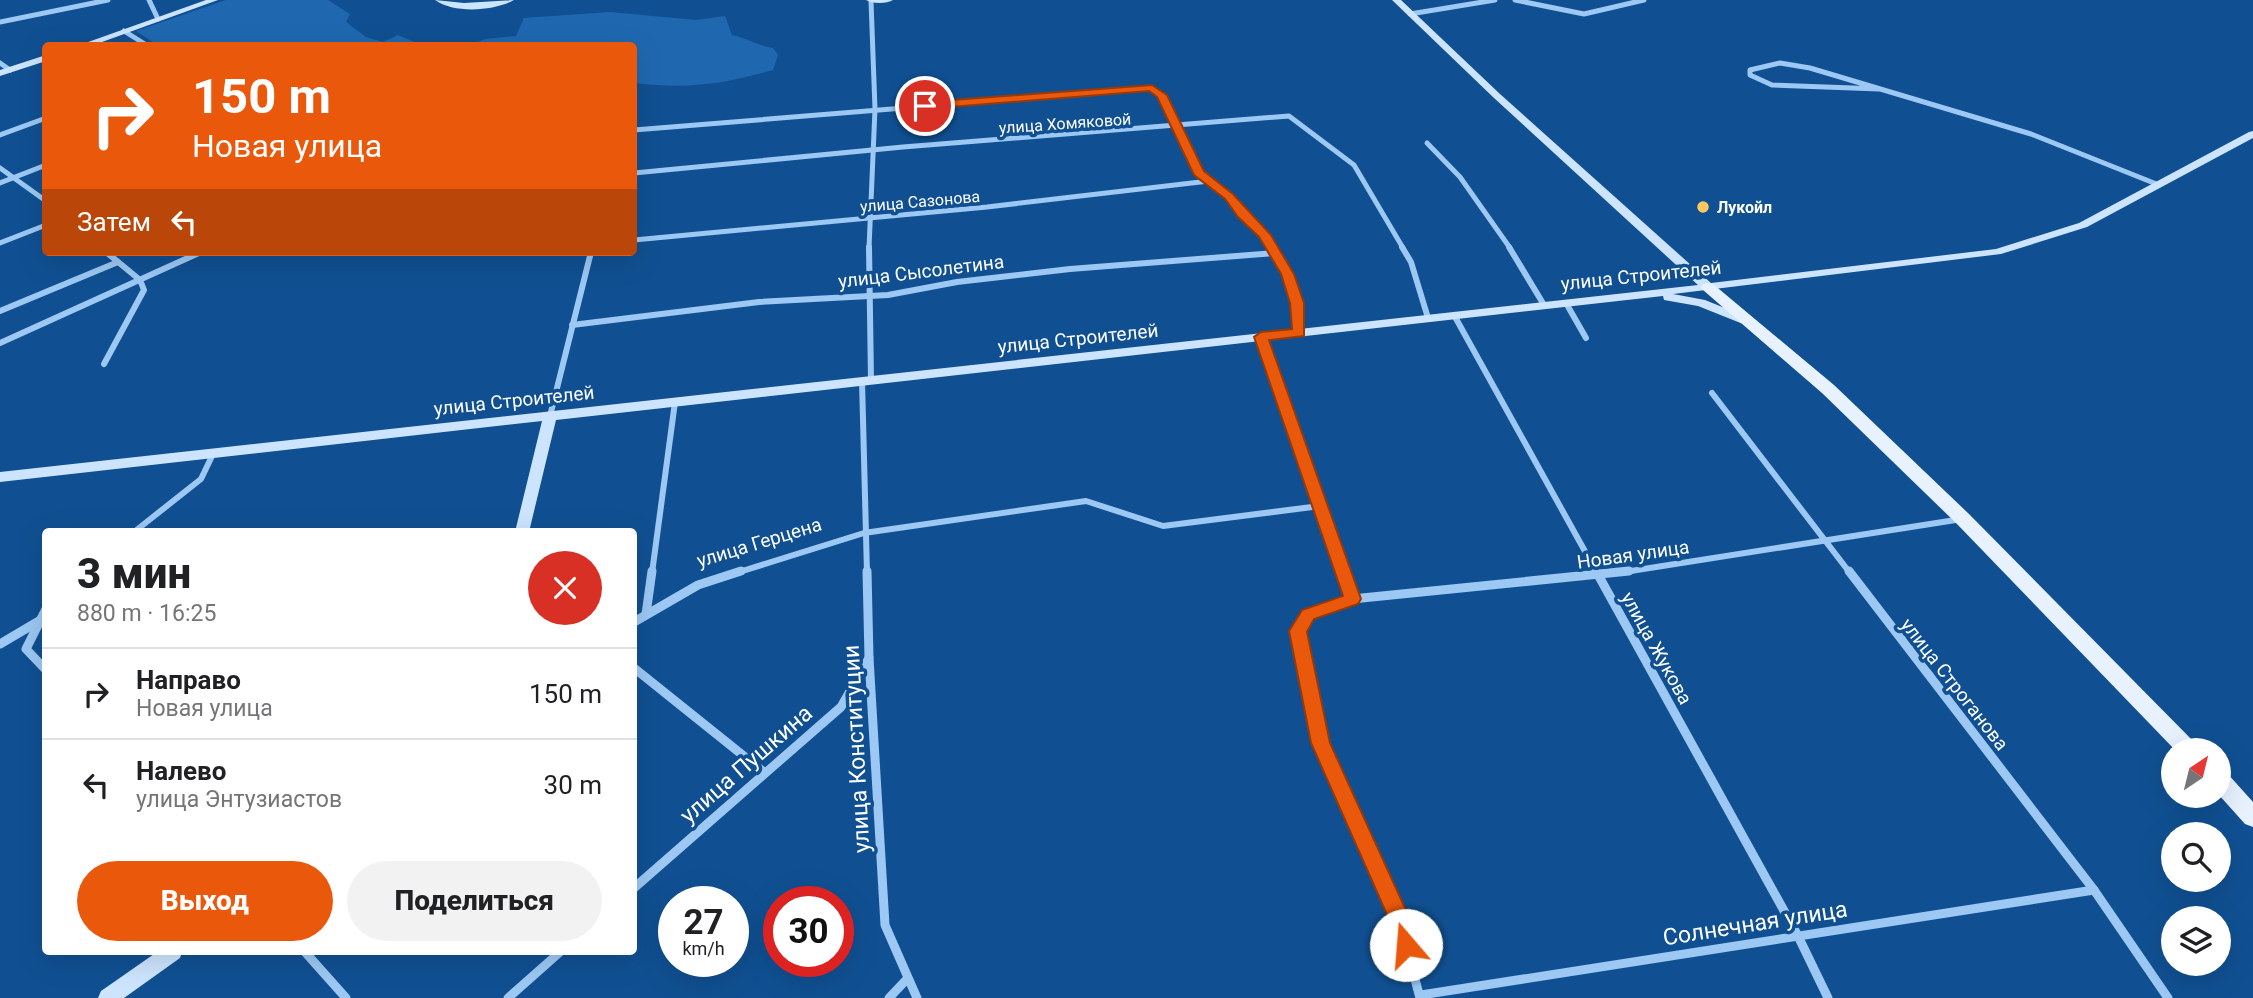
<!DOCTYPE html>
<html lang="ru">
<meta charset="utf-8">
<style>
body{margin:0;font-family:Roboto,sans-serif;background:#f2f2f2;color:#202124;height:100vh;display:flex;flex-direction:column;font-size:26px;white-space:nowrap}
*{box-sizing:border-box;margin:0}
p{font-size:23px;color:#757577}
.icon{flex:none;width:38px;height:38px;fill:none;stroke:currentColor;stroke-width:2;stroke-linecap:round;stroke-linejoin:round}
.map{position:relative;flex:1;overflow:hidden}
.details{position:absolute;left:42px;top:528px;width:595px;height:427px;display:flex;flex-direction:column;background:#fff;border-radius:7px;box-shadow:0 7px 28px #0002}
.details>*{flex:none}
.guide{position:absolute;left:42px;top:42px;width:595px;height:214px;border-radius:7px;box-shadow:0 7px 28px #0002;background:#ea580c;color:#fff;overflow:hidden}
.needle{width:46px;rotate:35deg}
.controls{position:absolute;left:2161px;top:738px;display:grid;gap:14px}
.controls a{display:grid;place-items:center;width:70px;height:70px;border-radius:50%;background:#fff;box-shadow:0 7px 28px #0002;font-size:35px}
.speed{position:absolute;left:658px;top:886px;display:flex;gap:14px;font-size:35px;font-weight:700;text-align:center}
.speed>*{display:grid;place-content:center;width:91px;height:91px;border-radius:50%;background:#fff;box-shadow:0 7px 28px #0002;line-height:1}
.speed small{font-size:18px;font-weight:400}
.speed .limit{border:10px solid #d22;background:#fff;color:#111}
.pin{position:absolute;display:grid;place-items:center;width:60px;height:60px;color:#fff;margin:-30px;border:4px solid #fff;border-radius:50%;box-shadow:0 2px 7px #0007}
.me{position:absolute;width:77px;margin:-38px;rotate:342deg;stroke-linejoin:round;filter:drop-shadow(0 0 5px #0008)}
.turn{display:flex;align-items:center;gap:24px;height:147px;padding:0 35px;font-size:32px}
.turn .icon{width:91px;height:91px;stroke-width:2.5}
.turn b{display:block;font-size:49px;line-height:60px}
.then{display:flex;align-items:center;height:66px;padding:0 35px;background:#0003;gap:14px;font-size:26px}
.round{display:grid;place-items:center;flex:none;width:74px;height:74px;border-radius:37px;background:#f2f2f2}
.head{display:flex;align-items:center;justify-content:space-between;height:119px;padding:0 35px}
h1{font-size:42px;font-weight:800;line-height:52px}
.primary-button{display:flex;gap:14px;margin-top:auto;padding:14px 35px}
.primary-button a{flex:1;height:80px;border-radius:42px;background:#ea580c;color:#fff;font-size:28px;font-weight:800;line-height:80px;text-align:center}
.primary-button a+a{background:#f2f2f2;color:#202124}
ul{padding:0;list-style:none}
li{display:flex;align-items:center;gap:21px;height:91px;padding:0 35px;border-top:2px solid #e0e0e0}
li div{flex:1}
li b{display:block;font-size:26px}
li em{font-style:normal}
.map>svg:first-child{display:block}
.green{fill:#1f68b0}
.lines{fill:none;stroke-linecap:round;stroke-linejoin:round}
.street-far2{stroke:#9cc8f3;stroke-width:5}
.street-far1{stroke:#9cc8f3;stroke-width:6}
.street{stroke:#9cc8f3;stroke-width:9}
.secondary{fill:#cce4fd;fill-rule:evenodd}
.primary{fill:#e8f2ff;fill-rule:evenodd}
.route{fill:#ea580c;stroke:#983908;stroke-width:2}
.poi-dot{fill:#ffc85e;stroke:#105092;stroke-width:2.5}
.labels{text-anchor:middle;stroke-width:7;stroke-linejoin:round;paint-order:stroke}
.far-street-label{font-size:16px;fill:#fff;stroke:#105092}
.far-poi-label{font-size:16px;font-weight:bold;fill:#fff;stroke:#105092;text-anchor:start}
.street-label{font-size:19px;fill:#fff;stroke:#105092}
.near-street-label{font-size:23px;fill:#fff;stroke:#105092}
</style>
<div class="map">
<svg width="2253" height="998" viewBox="0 0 2253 998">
<rect width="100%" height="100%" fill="#105092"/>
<g class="green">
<polygon points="226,0 328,0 350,14 346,22 366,37 383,42 398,35 419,44 159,46 136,31"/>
<path d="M610,12L696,20L725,16L732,35C747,38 758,46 773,48L778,55L773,70C720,85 688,89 634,83V46L471,45L485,39L516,36L524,18Z"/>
</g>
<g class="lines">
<g class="street-far2">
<polyline points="149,0 158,19"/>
<polyline points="1515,0 1584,14 1644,0"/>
<polyline points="1410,14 1495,0"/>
<polyline points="0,22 108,0"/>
<polyline points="124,31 148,46"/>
<polyline points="0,63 10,70"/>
<polyline points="1879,89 1772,85 1750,75 1750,70 1780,63 1810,68 2031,134 2159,185"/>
<polyline points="634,130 1151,88 1162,95 1199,173 1229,197 1264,235 1272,248"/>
<polyline points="0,135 46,118"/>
<polyline points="1427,143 1460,177 1510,248"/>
<polyline points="0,168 46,201"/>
<polyline points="634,173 903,147 1289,116 1354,165 1403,248"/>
<polyline points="0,183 46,165"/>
<polyline points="634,240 987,207 1209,181"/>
<polyline points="0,243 46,225"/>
<polyline points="869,248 875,109 871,1"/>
</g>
<g class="street-far1">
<polyline points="869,247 871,380"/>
<path d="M1271,247C1289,276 1297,299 1299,333"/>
<polyline points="1402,247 1411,262 1428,318"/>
<polyline points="1509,247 1544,305"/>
<polyline points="1566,303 1586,338"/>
<polyline points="0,311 118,262"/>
<polyline points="1454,315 1597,573"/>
<polyline points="572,325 759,302 888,295 957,282 1070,269 1275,253"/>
<polyline points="1261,337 1343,573"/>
<polyline points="0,343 201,252"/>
<polyline points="104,364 144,290 140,280 106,252"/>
<polyline points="862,381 867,573"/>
<polyline points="1712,393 1850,573"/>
<polyline points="550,416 591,252"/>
<polyline points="134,532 201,479 213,454"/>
<polyline points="652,573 675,402"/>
<polyline points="736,573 864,533 1086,501 1163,526 1320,506"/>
<polyline points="1618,573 1962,519"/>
</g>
<g class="street">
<polyline points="867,571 869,658 885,925 917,998"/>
<polyline points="1342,571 1352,599"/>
<polyline points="1596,571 1798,936 1828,998"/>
<polyline points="1849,571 2094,890 2168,998"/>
<polyline points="46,609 26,649 46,670"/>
<polyline points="646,614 652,571"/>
<polyline points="634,622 698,585 741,571"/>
<polyline points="0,644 39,621"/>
<polyline points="634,668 765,773"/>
<polyline points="634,888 841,707 869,658"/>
<polyline points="305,952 346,998"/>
<polyline points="1421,995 2094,890"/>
<polyline points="508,998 560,952"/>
<polyline points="889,998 907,979"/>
<polyline points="1420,998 1399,919 1321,743 1298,631 1308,615 1352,599 1629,571"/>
</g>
<g class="secondary">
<polygon points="206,0 218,0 91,46 77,46"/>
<path d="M435,0L464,3L514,0C495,11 454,14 435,0Z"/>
<path d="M866,0H893C887,4 872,4 866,0Z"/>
<polygon points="1392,0 1401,0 1500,94 1711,283 1996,249 2079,223 2249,132 2253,131 2253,138 2087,227 2001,254 1673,294 1705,300 1752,319 1754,322 1748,326 1698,306 1664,300 1663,296 556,420 529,532 515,532 542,421 0,482 0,472 1698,285 1494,98"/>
<polygon points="46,55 46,61 0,76 0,70"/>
<polygon points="157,952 182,952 180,958 124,998 98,998 101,991"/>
</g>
<g class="primary">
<polygon points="1708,283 1713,284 1834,385 1969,514 2197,745 2200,751 2176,751 1957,524 1822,393 1703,290 1701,287 1703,284"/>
<polygon points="2219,771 2227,773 2253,802 2253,827 2245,824 2219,795"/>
</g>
</g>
<polygon class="route" points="1152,85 1167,95 1204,171 1233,194 1271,235 1294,274 1304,303 1304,336 1269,340 1361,599 1358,604 1314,619 1307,632 1330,743 1410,919 1417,945 1414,952 1406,955 1399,952 1389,919 1311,743 1289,631 1302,610 1343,596 1254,337 1261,332 1292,329 1290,303 1281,274 1259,237 1238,217 1225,199 1194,175 1157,97 1149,91 925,109 920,106 925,102"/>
<circle class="poi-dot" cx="1703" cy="207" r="7"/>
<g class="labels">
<g class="far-street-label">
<text transform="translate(1065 123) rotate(-4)" y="6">улица Хомяковой</text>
<text transform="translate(920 201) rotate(-5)" y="6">улица Сазонова</text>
</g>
<g class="far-poi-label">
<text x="1717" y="213">Лукойл</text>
</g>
<g class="street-label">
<text transform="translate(921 271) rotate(-7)" y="7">улица Сысолетина</text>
<text transform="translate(1641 275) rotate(-6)" y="7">улица Строителей</text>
<text transform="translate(1078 338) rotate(-6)" y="7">улица Строителей</text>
<text transform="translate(514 400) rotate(-6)" y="7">улица Строителей</text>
<text transform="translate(759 542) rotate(-17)" y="7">улица Герцена</text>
<text transform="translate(1633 554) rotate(-8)" y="7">Новая улица</text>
<text transform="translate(1657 648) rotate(61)" y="7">улица Жукова</text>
<text transform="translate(1955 684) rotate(52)" y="7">улица Строганова</text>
</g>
<g class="near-street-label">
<text transform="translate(856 749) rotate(-93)" y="8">улица Конституции</text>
<text transform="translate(746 764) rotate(-41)" y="8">улица Пушкина</text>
<text transform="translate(1755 923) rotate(-9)" y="8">Солнечная улица</text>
</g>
</g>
</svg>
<div class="controls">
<a><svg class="needle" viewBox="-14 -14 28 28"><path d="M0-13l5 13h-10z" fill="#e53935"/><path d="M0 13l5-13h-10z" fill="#757577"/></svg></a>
<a><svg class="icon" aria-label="search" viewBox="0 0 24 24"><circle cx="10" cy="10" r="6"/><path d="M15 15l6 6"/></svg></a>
<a><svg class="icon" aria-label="layers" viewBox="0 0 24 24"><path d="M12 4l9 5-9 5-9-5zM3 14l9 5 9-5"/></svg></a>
</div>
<div class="speed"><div>27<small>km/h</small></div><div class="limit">30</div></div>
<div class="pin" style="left:925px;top:106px;background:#d93025"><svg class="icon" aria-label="arrive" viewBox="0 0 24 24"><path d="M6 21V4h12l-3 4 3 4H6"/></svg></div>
<svg class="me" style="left:1406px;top:945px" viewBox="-20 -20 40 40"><circle r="19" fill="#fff"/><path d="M0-13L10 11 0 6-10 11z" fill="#ea580c"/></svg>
<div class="guide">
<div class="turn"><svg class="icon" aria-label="right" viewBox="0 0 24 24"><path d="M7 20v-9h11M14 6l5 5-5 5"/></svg><div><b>150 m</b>Новая улица</div></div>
<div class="then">Затем<svg class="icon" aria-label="left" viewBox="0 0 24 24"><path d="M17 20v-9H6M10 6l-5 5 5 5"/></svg></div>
</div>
<section class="details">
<div class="head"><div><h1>3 мин</h1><p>880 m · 16:25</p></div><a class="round" style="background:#d93025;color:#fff"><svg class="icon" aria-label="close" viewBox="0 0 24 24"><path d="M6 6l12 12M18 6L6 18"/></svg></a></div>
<ul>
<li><svg class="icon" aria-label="right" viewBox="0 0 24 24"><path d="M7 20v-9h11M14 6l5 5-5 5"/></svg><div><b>Направо</b><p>Новая улица</p></div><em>150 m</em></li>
<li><svg class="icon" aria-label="left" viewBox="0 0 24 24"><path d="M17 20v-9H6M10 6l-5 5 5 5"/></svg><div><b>Налево</b><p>улица Энтузиастов</p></div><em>30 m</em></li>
</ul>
<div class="primary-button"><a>Выход</a><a>Поделиться</a></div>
</section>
</div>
